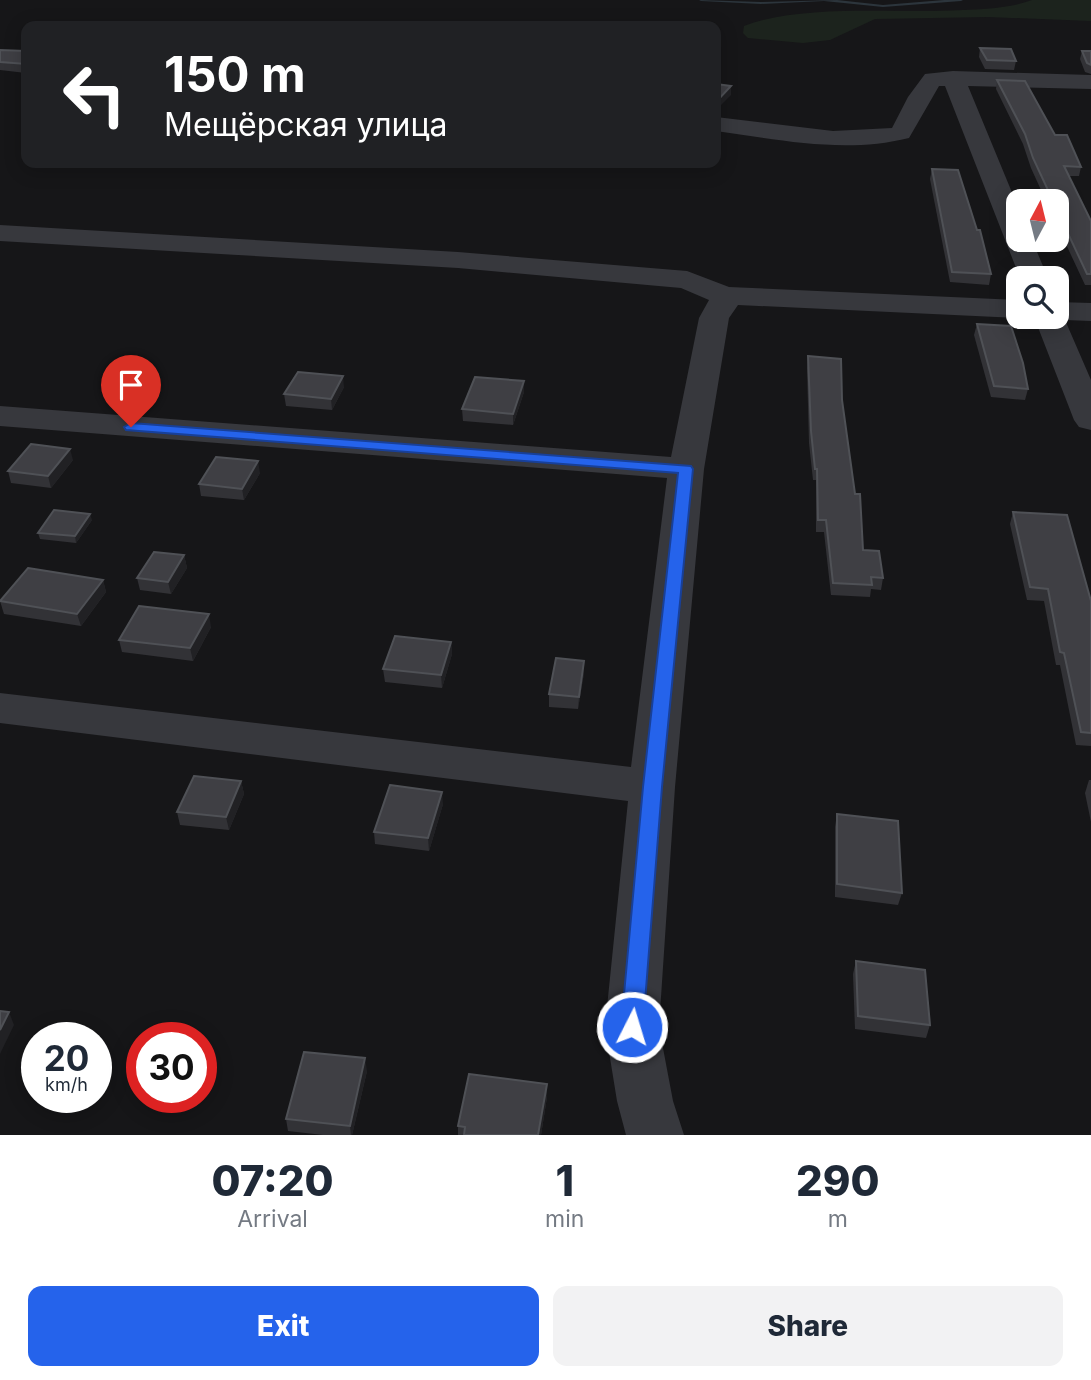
<!DOCTYPE html>
<meta charset="utf-8">
<style>
body{margin:0;font-family:Inter,sans-serif;background:#f2f2f3;color:#1f2937;height:100vh;display:flex;flex-direction:column;font-size:26px;white-space:nowrap}
*{box-sizing:border-box;margin:0}
p{font-size:23px;color:#747a83}
.icon{flex:none;width:38px;height:38px;fill:none;stroke:currentColor;stroke-width:2;stroke-linecap:round;stroke-linejoin:round}
.map{position:relative;height:1135px;overflow:hidden}
.panel{display:flex;flex-direction:column;background:#fff;flex:1}
.panel>*{flex:none}
.guide{position:absolute;left:21px;top:21px;width:700px;height:147px;border-radius:14px;box-shadow:0 4px 18px #0003;background:#202124;color:#fff;overflow:hidden}
.needle{width:46px;rotate:7deg}
.buttons{position:absolute;left:1006px;top:189px;display:grid;gap:14px}
.buttons a{display:grid;place-items:center;width:63px;height:63px;border-radius:14px;background:#fff;box-shadow:0 4px 18px #0003;font-size:35px}
.speed{position:absolute;left:21px;top:1022px;display:flex;gap:14px;font-size:35px;font-weight:700;text-align:center}
.speed>*{display:grid;place-content:center;width:91px;height:91px;border-radius:50%;background:#fff;box-shadow:0 4px 18px #0003;line-height:1}
.speed small{font-size:18px;font-weight:400}
.speed .limit{border:10px solid #d22;background:#fff;color:#111}
.pin{position:absolute;display:grid;place-items:center;width:60px;height:60px;color:#fff;margin:-72px -30px;border-radius:50% 50% 50% 0;rotate:-45deg;box-shadow:0 0 7px #0007}
.pin .icon{rotate:45deg}
.me{position:absolute;width:77px;margin:-38px;rotate:5deg;stroke-linejoin:round;filter:drop-shadow(0 0 5px #0008)}
.turn{display:flex;align-items:center;gap:24px;height:147px;padding:0 28px;font-size:32px}
.turn .icon{width:91px;height:91px;stroke-width:2.5}
.turn b{display:block;font-size:49px;line-height:60px}
.eta{display:flex;justify-content:space-evenly;align-items:center;height:119px;text-align:center}
.eta b{font-size:42px;font-weight:800;line-height:49px}
.primary-button{display:flex;gap:14px;margin-top:auto;padding:14px 28px}
.primary-button a{flex:1;height:80px;border-radius:14px;background:#2563eb;color:#fff;font-size:28px;font-weight:800;line-height:80px;text-align:center}
.primary-button a+a{background:#f2f2f3;color:#1f2937}
.map>svg:first-child{display:block}
.green{fill:#1c231d}
.lines{fill:none;stroke-linecap:round;stroke-linejoin:round}
.stream{fill:#2c353c;fill-rule:evenodd}
.minor{fill:#37383d;fill-rule:evenodd}
.wall{fill:#323236}
.shaded-wall{fill:#212124}
.building{fill:#3f3f44;stroke:#4f5156;stroke-width:2}
.route{fill:#2563eb;stroke:#184099;stroke-width:2}
</style>
<div class="map">
<svg width="1091" height="1135" viewBox="0 0 1091 1135">
<rect width="100%" height="100%" fill="#161618"/>
<path class="green" d="M1032,0H1091V21L988,17L875,19L830,40L803,43L748,38L743,33L744,26C805,3 897,14 963,10C985,9 1011,8 1032,0Z"/>
<g class="lines">
<polygon class="stream" points="699,0 761,2 837,0 883,5 944,0 963,0 961,1 883,7 824,1 761,4 701,1"/>
<g class="minor">
<path d="M953,71L1091,75V89L968,86L1018,207V240H1032L1048,278H1020L945,86H939L909,138C845,154 780,140 716,131V117L833,131L892,128L908,97L925,74Z"/>
<polygon points="0,225 458,252 687,271 729,287 1018,300 1018,317 1023,317 1018,318 738,305 729,318 704,469 675,787 659,1027 673,1101 684,1135 626,1135 617,1101 605,1027 628,801 0,723 0,693 631,767 667,478 0,426 0,406 671,457 699,318 709,300 681,288 458,268 0,241"/>
<polygon points="1057,302 1091,303 1091,321 1065,320 1091,380 1091,430 1079,427 1074,420 1034,317 1057,317"/>
</g>
</g>
<g class="wall">
<polygon points="26,44 26,73 0,70 0,50 26,51"/>
<polygon points="980,48 1016,61 1014,70 985,69 979,57"/>
<polygon points="1082,51 1091,51 1091,74 1085,72 1080,59"/>
<polygon points="997,80 1055,135 1081,167 1079,176 1069,176 1091,221 1091,285 1085,285 1057,225 1057,201 1046,201 1031,168 1023,144 996,89"/>
<polygon points="932,169 991,274 989,285 950,282 930,179"/>
<polygon points="977,324 1028,389 1025,400 991,397 974,335"/>
<polygon points="808,356 842,400 863,550 883,578 881,590 871,589 870,597 831,595 824,532 816,532 816,480 813,480 809,443 807,368"/>
<polygon points="524,381 524,392 513,425 463,421 462,409"/>
<polygon points="344,387 332,410 286,406 284,394"/>
<polygon points="73,460 51,488 11,483 8,471"/>
<polygon points="260,473 244,500 201,496 199,484"/>
<polygon points="1013,512 1091,601 1091,746 1076,745 1060,665 1056,665 1044,601 1027,600 1010,524"/>
<polygon points="92,520 76,543 40,539 38,533"/>
<polygon points="184,555 187,568 171,594 140,590 137,578"/>
<polygon points="103,580 106,592 81,626 4,614 0,601"/>
<polygon points="211,627 193,661 122,652 119,640"/>
<polygon points="451,642 452,654 442,688 385,682 383,669"/>
<polygon points="584,673 578,709 549,707 549,694"/>
<polygon points="1089,780 1091,780 1091,822 1085,793"/>
<polygon points="241,781 244,794 229,830 180,825 177,812"/>
<polygon points="443,804 429,851 375,844 374,832"/>
<polygon points="837,814 902,893 898,905 835,897 835,827"/>
<polygon points="856,961 930,1025 926,1038 855,1029 853,974"/>
<polygon points="367,1071 352,1135 323,1135 288,1131 286,1119"/>
<polygon points="547,1084 547,1097 541,1135 458,1135 458,1126"/>
</g>
<g class="shaded-wall">
<polygon points="731,86 731,95 716,110 716,102"/>
<polygon points="343,376 344,387 332,410 331,399"/>
<polygon points="524,381 524,392 513,425 513,414"/>
<polygon points="70,449 73,460 51,488 48,476"/>
<polygon points="258,461 260,473 244,500 242,489"/>
<polygon points="90,514 92,520 76,543 75,536"/>
<polygon points="184,555 187,568 171,594 168,582"/>
<polygon points="103,580 106,592 81,626 77,614"/>
<polygon points="209,614 211,627 193,661 190,648"/>
<polygon points="451,642 452,654 442,688 441,675"/>
<polygon points="584,661 584,673 578,709 579,697"/>
<polygon points="241,781 244,794 229,830 226,817"/>
<polygon points="442,792 443,804 429,851 428,838"/>
<polygon points="9,1012 14,1025 0,1054 0,1030"/>
<polygon points="365,1058 367,1071 352,1135 351,1135 350,1126"/>
<polygon points="547,1084 547,1097 541,1135 538,1135"/>
</g>
<g class="building">
<polygon points="44,22 103,25 108,22 151,26 38,26"/>
<polygon points="26,44 26,64 0,62 0,50 26,51"/>
<polygon points="980,48 1011,49 1016,61 987,60"/>
<polygon points="1082,51 1091,51 1091,65 1087,63"/>
<polygon points="997,80 1025,81 1055,135 1067,135 1081,167 1064,166 1091,221 1091,274 1087,274 1057,210 1057,201 1053,201 1033,158 1025,134"/>
<polygon points="716,84 731,86 716,102"/>
<polygon points="932,169 958,170 977,230 980,230 991,274 952,272"/>
<polygon points="977,324 1011,326 1023,363 1028,389 994,386"/>
<polygon points="808,356 841,359 842,400 855,494 860,494 863,550 879,551 883,578 871,577 872,585 833,583 826,520 818,520 817,469 815,469 811,431"/>
<polygon points="298,372 343,376 331,399 284,394"/>
<polygon points="475,377 524,381 513,414 462,409"/>
<polygon points="31,444 70,449 48,476 8,471"/>
<polygon points="216,457 258,461 242,489 199,484"/>
<polygon points="54,510 90,514 75,536 38,533"/>
<polygon points="1013,512 1067,515 1091,601 1091,733 1081,732 1064,653 1060,652 1048,589 1030,587"/>
<polygon points="154,552 184,555 168,582 137,578"/>
<polygon points="28,568 103,580 77,614 0,601"/>
<polygon points="139,606 209,614 190,648 119,640"/>
<polygon points="395,636 451,642 441,675 383,669"/>
<polygon points="556,658 584,661 579,697 549,694"/>
<polygon points="194,776 241,781 226,817 177,812"/>
<polygon points="390,785 442,792 428,838 374,832"/>
<polygon points="837,814 898,821 902,893 837,884"/>
<polygon points="856,961 925,970 930,1025 858,1016"/>
<polygon points="0,1011 9,1012 0,1030"/>
<polygon points="304,1052 365,1058 350,1126 286,1119"/>
<polygon points="469,1074 547,1084 538,1135 464,1135 465,1127 458,1126"/>
</g>
<polygon class="route" points="131,423 691,466 693,469 662,787 643,1027 640,1034 632,1037 624,1034 621,1027 643,787 678,473 126,430 124,427"/>
</svg>
<div class="buttons">
<a><svg class="needle" viewBox="-14 -14 28 28"><path d="M0-13l5 13h-10z" fill="#e53935"/><path d="M0 13l5-13h-10z" fill="#747a83"/></svg></a>
<a><svg class="icon" aria-label="search" viewBox="0 0 24 24"><circle cx="10" cy="10" r="6"/><path d="M15 15l6 6"/></svg></a>
</div>
<div class="speed"><div>20<small>km/h</small></div><div class="limit">30</div></div>
<div class="pin" style="left:131px;top:427px;background:#d93025"><svg class="icon" aria-label="arrive" viewBox="0 0 24 24"><path d="M6 21V4h12l-3 4 3 4H6"/></svg></div>
<svg class="me" style="left:632px;top:1027px" viewBox="-20 -20 40 40"><circle r="17" fill="#2563eb" stroke="#fff" stroke-width="3"/><path d="M0-11L8 9 0 5-8 9z" fill="#fff"/></svg>
<div class="guide">
<div class="turn"><svg class="icon" aria-label="left" viewBox="0 0 24 24"><path d="M17 20v-9H6M10 6l-5 5 5 5"/></svg><div><b>150 m</b>Мещёрская улица</div></div>
</div>
</div>
<section class="panel">
<div class="eta">
<div><b>07:20</b><p>Arrival</p></div>
<div><b>1</b><p>min</p></div>
<div><b>290</b><p>m</p></div>
</div>
<div class="primary-button"><a>Exit</a><a>Share</a></div>
</section>
